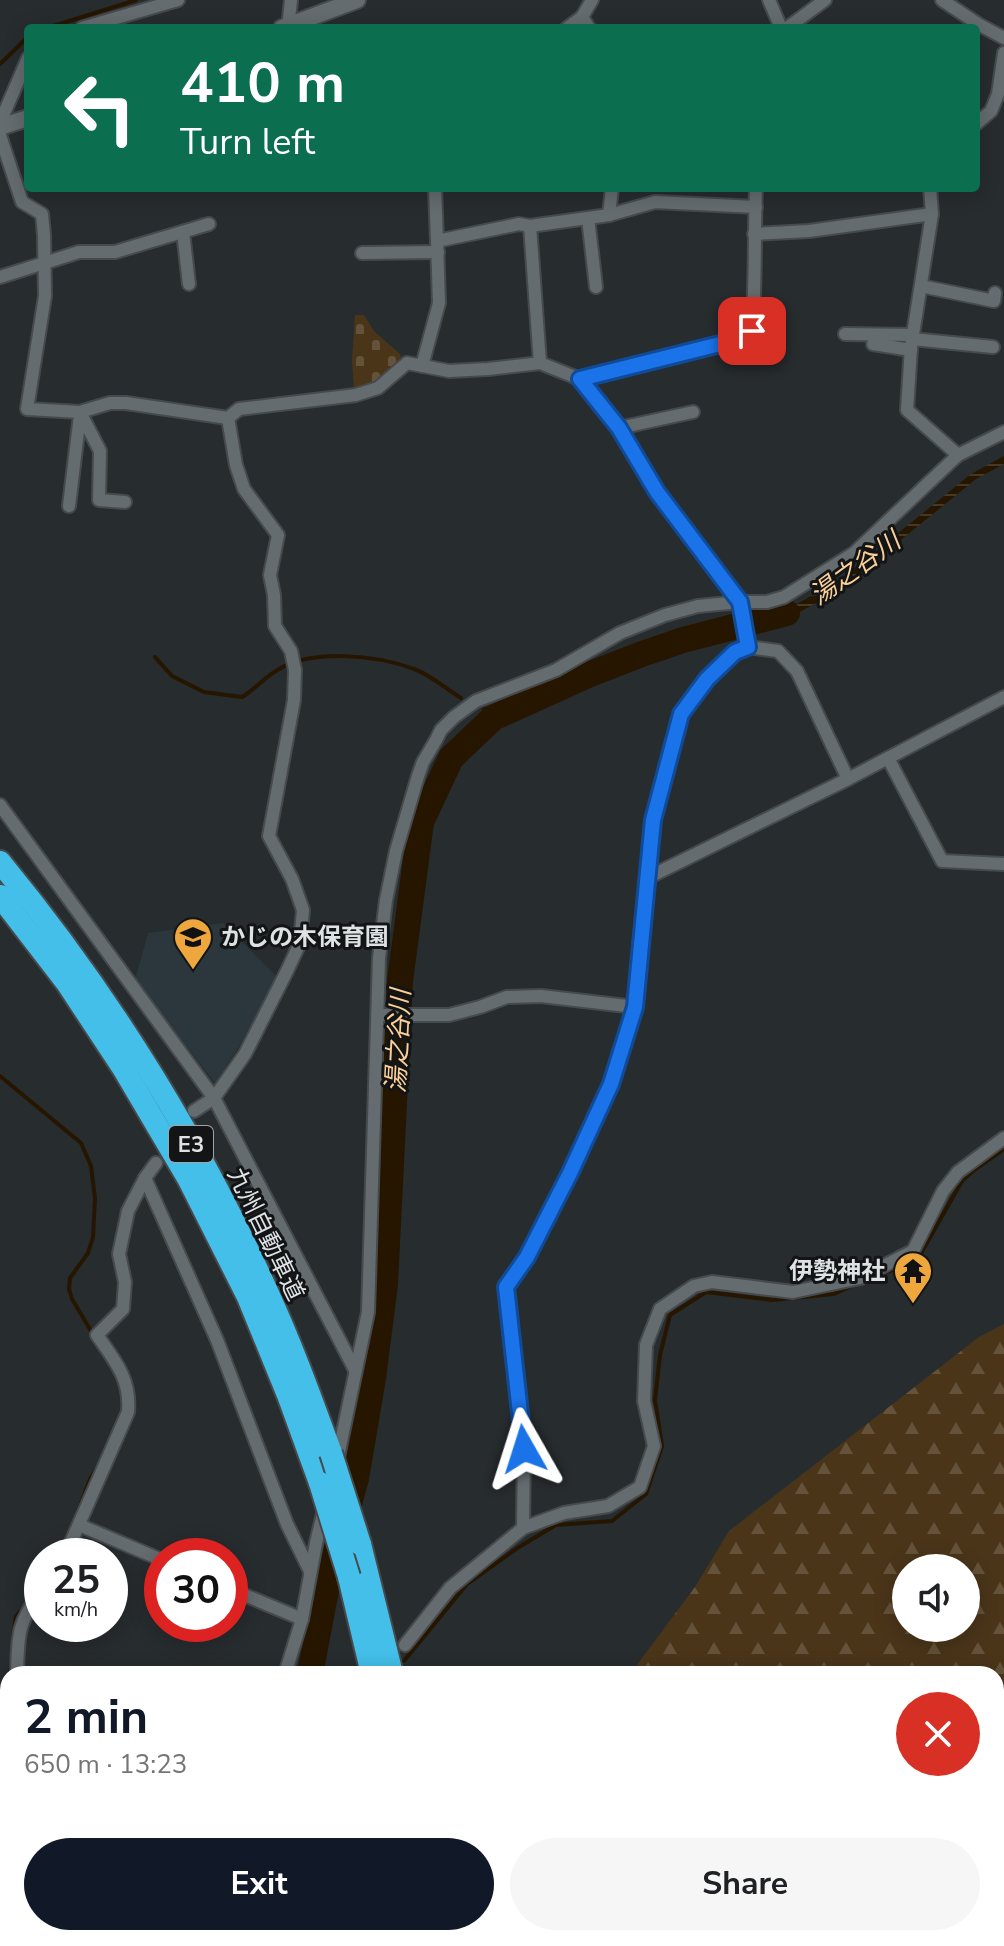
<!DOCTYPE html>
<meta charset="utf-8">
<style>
body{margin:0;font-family:"Nunito Sans","Noto Sans JP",sans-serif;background:#f6f6f6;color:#202124;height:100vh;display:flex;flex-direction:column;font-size:30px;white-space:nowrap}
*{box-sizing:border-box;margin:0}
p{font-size:26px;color:#757577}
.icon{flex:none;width:44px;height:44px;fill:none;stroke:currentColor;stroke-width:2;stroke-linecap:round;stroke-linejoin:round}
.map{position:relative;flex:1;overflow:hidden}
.sheet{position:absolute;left:0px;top:1666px;width:1004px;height:280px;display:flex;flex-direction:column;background:#fff;border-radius:24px 24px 0 0;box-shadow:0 4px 20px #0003}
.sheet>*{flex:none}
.banner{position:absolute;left:24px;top:24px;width:956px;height:168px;border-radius:8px;box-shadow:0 4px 20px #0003;background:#0b6e4f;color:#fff;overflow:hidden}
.controls{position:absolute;left:892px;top:1554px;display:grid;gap:16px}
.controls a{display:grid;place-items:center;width:88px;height:88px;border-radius:50%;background:#fff;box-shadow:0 4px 20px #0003;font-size:40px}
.speed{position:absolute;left:24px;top:1538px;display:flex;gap:16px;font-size:40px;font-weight:700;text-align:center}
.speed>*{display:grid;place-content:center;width:104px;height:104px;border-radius:50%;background:#fff;box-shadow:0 4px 20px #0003;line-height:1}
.speed small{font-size:20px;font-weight:400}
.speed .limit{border:12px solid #d22;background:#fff;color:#111}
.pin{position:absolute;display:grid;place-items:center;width:68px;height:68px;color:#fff;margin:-34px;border-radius:16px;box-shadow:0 4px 12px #0006}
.me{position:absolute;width:88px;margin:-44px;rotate:354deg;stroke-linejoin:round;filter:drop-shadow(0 0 6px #0008)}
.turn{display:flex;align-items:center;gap:28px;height:168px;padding:0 24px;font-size:36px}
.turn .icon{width:104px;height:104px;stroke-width:2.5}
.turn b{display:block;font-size:56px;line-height:68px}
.round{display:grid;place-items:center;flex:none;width:84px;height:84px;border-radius:42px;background:#f6f6f6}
.head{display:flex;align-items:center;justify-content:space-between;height:136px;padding:0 24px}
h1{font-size:48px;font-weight:700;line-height:60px;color:#111827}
.cta{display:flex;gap:16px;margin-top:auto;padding:16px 24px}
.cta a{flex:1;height:92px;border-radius:48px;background:#111827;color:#fff;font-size:32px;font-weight:700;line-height:92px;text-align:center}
.cta a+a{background:#f6f6f6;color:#202124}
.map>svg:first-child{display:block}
.built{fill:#2b373c}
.forest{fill:url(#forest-firs);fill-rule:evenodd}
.cemetery{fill:url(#cemetery-stones)}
.water{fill:url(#water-rules)}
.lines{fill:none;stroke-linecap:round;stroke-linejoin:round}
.stream{stroke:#261600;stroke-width:4}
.river{stroke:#261600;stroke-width:26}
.minor-casing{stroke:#464a4c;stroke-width:16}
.tertiary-casing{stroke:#464a4c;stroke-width:20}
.motorway-casing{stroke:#464a4c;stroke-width:26}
.minor{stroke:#656c6f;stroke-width:12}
.tertiary{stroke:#656c6f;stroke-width:16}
.motorway{stroke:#43bfe9;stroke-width:22}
.motorway-bridge-casing{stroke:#464a4c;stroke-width:26;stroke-linecap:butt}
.motorway-bridge{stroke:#43bfe9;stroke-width:22}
.route-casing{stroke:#114b97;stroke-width:20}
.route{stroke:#1a73e8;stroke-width:14}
.labels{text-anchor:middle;stroke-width:6;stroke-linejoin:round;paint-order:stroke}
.shield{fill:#121415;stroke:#a1a4a6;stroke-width:2}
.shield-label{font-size:22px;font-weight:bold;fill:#dee2e4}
.poi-label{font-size:24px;font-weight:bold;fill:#dee2e4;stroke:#121415;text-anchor:start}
.street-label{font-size:24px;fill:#dee2e4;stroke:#121415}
.water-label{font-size:26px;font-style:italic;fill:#fbcf97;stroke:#121415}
</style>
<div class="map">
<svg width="1004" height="1946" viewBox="0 0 1004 1946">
<defs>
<pattern id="forest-firs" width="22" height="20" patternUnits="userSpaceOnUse" patternTransform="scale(2)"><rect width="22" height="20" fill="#4a3519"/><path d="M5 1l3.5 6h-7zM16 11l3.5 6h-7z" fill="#64523a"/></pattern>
<pattern id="cemetery-stones" width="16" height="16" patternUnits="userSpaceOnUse" patternTransform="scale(2)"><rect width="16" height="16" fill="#4a3519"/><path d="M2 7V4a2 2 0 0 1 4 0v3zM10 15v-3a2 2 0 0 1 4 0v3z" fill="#64523a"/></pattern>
<pattern id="water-rules" width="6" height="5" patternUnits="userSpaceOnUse" patternTransform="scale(2)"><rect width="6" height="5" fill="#261600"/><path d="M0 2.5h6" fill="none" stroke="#453825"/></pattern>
</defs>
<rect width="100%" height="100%" fill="#272c2f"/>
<polygon class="built" points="223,923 278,978 238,1048 215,1083 135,980 148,933"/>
<path class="forest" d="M1004,1324V1946H484L485,1938H996V1674H626L636,1666L695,1587L729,1531L979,1337ZM906,1568H966V1628H906Z"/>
<path class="cemetery" d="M355,315H364L374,331L401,355C396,374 373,387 354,388L352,361Z"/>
<polygon class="water" points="1004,456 1004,464 976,479 839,590 791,617 754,626 753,618 790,608 844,577 971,474"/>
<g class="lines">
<g class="stream">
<polyline points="47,28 136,0"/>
<polyline points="0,64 28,37"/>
<path d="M155,657L172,676L204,692L242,697C254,690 264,678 276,671C310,648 377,655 414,669C431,675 446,689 461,698"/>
<polyline points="484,709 493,718"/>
<polyline points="0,1076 81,1143 91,1166 95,1198 93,1237 88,1253 70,1278 69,1289 72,1299 94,1336"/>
<polyline points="879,1275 898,1268 919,1257 962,1181 974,1170 1004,1149"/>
<polyline points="76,1517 90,1479 100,1463"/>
<polyline points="13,1637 16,1616 25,1606"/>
<polyline points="404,1661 467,1584 519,1547 556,1525 612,1521 646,1494 662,1446 655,1400 660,1355 670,1315 706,1292 772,1300 834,1294 856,1284"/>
<polyline points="10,1674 12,1658"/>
<polyline points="3,1706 8,1693"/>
<polyline points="157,1946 176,1938"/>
</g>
<g class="river">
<polyline points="310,1674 327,1585 356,1478 373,1378 385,1284 400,981 421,822 451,758 493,718 588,675 642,654 683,640 787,613"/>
<polyline points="48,1946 77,1938"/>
</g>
<defs>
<g id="minor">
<polyline points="769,0 781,28"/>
<polyline points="942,0 978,24 1004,38"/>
<polyline points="82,28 178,0"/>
<polyline points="288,28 291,0"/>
<polyline points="567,28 582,17"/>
<polyline points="589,28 582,17 592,0"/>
<polyline points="787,28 825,0"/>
<polyline points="0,123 28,58"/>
<polyline points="976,124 991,111 998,94 1004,53"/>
<polyline points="0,135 22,202 42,214 44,235 45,296 27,409 80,412 110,403 126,403 228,418 239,409 356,395 378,388 407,363 449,371 488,369 540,363 580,379 619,428 657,492 740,602 748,647"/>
<polyline points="435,188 437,241 519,224 530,226 609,215 655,202 756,207"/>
<polyline points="930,188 932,214 911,347 907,410 958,455"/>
<polyline points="609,215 612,188"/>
<polyline points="588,218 596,287"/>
<polyline points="530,226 540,363"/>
<polyline points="183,232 189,284"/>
<polyline points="754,234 809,231 932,214"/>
<polyline points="362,253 438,252"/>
<polyline points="0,277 79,252 115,252 209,224"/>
<polyline points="921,286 994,301 995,293"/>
<polyline points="845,334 913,335"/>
<polyline points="912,339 993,347"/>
<polyline points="873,344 911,350"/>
<polyline points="422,366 439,303 437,241"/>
<path d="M580,379L748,337L752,331C756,284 754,236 756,188"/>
<polyline points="80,412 100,451 99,500 125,502"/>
<polyline points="619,428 693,412"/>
<polyline points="69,506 80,415"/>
<polyline points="888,758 942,861 1004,864"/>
<polyline points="0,805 214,1098 355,1370"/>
<polyline points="647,878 848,779 1004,697"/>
<polyline points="378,1015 449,1015 480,1007 507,997 541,996 635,1007"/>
<polyline points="194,1111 214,1098 245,1054 287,971 300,943 303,910 292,879 269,836 294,700 295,670 291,651 275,626 274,595 270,575 278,535 244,489 236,465 228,418"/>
<polyline points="145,1178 217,1340 287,1524 310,1571"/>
<polyline points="337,1461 368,1312 379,958 386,900 396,851 418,776 423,762 436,740 441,730 454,717 476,701 556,670 620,633 665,615 698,606 740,602 767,602 784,597 854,553 958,455 1004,432"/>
<polyline points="79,1525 162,1560"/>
<polyline points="523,1528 524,1449 506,1287 527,1257 570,1173 611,1084 622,1045 635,1007 653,820 681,714 707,679 735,652 748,647 778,651 797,671 848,779"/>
<path d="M65,1556L128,1412C131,1379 115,1361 97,1335L123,1309L125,1282L119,1254L128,1211L145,1178L156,1163"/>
<polyline points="230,1589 302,1619"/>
<polyline points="405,1645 450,1588 523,1528 564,1513 608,1506 640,1487 654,1446 644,1401 646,1345 660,1309 694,1286 712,1282 793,1292 860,1278 913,1251 943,1191 958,1172 1004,1138"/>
<path d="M17,1674C18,1636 17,1622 42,1591"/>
<polyline points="285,1674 302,1619 316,1543 324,1510"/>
<polyline points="0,1735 8,1707"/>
<polyline points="365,1938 367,1946"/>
<polyline points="0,1939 8,1938"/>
</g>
<g id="tertiary">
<polyline points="282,28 357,0"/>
<polyline points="0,127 28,118"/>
</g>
<g id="motorway">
<path d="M0,862C107,992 197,1137 266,1289C291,1343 311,1398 331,1453"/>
<polyline points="0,896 67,983 123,1068 189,1180 248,1297 288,1395 320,1483"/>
<polyline points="360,1544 392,1674"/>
<polyline points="349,1577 372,1674"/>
<polyline points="413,1938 414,1946"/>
<polyline points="434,1938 435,1946"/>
</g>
</defs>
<use href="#minor" class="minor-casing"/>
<use href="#tertiary" class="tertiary-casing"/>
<use href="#motorway" class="motorway-casing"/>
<use href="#minor" class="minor"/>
<use href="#tertiary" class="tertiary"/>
<use href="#motorway" class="motorway"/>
<defs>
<g id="motorway-bridge">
<polyline points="331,1453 360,1544"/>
<polyline points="320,1483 349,1577"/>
</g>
</defs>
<use href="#motorway-bridge" class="motorway-bridge-casing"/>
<use href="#motorway-bridge" class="motorway-bridge"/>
</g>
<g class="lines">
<defs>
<polyline id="route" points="524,1449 506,1287 527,1257 570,1173 611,1084 635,1007 653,820 681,714 707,679 735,652 748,647 740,602 657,492 619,428 580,379 748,337 752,331"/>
</defs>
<use href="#route" class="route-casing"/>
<use href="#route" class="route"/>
</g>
<defs>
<symbol id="school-pin" viewBox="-11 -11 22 30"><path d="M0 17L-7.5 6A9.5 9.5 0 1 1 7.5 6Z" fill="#eea73c" stroke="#121415"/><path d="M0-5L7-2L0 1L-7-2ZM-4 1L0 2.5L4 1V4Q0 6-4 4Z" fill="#111"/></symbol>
<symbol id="temple-pin" viewBox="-11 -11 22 30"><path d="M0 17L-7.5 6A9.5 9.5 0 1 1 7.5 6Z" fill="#eea73c" stroke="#121415"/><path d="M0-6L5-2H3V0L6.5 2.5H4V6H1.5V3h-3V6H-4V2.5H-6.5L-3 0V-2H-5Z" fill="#111"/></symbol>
</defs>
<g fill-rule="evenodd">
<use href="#school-pin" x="171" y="915" width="44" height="60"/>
<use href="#temple-pin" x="891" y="1249" width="44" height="60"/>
</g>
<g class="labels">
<rect class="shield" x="169" y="1126" width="44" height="36" rx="6"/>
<g class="shield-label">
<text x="191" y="1152">E3</text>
</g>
<g class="poi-label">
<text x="221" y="945">かじの木保育園</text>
<text x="885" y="1279" text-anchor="end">伊勢神社</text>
</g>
<g class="street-label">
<text transform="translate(266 1234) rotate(64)" y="8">九州自動車道</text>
</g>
<g class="water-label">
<text transform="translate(855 568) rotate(-36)" y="9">湯之谷川</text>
<text transform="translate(398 1041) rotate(-87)" y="9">湯之谷川</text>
</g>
</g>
</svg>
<div class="controls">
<a><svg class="icon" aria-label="sound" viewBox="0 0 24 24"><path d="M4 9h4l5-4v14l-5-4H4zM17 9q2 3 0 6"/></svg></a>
</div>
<div class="speed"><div>25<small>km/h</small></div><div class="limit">30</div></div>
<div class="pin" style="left:752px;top:331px;background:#d93025"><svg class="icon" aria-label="arrive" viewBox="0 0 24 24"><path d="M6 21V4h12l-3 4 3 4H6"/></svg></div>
<svg class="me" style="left:524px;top:1449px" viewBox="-20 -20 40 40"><path d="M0-17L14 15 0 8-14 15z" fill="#1a73e8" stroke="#fff" stroke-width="4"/></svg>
<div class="banner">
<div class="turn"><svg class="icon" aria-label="left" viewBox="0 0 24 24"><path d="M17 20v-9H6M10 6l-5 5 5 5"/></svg><div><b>410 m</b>Turn left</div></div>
</div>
<section class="sheet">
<div class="head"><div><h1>2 min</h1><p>650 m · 13:23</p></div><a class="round" style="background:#d93025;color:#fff"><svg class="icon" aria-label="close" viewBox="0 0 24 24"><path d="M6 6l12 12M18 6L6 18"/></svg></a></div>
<div class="cta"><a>Exit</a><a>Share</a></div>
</section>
</div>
